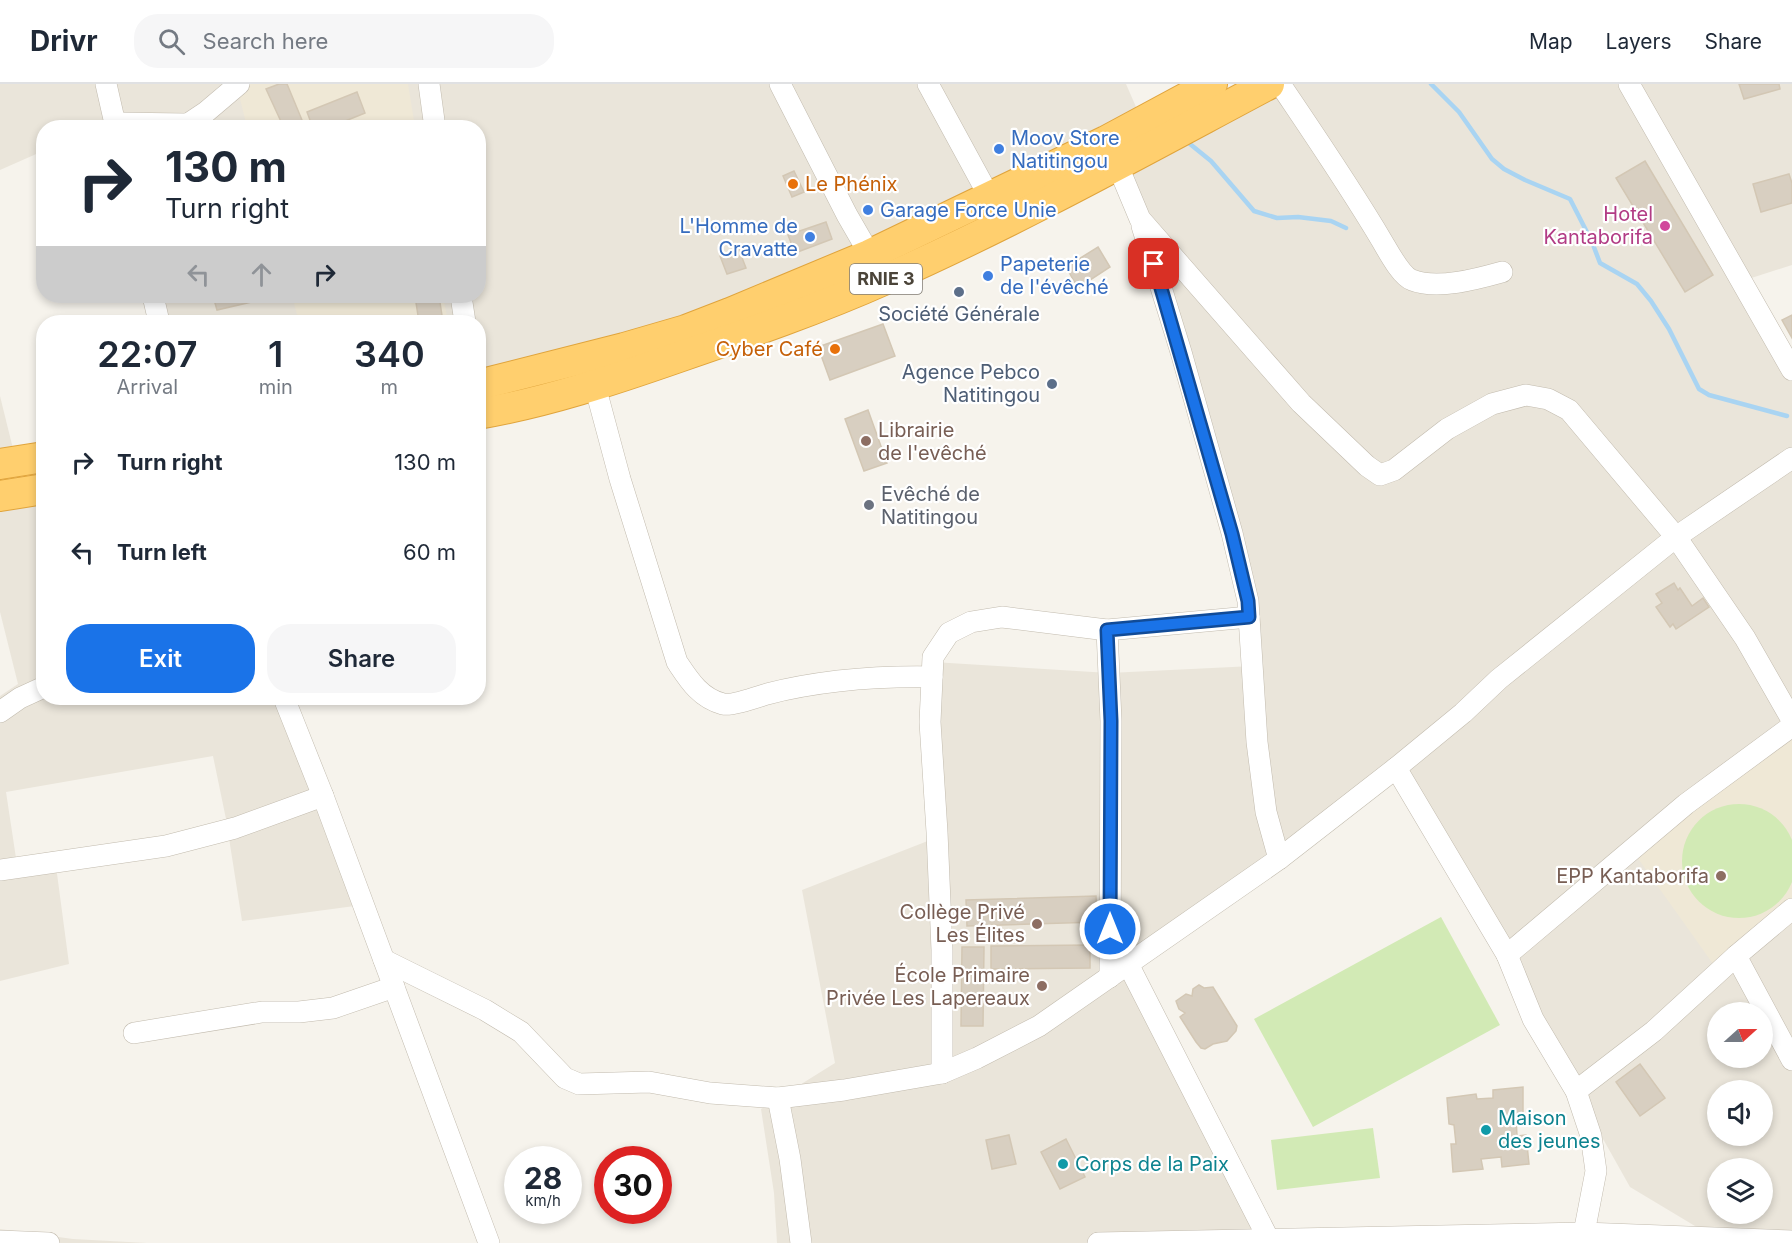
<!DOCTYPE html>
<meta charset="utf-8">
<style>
body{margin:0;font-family:Inter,sans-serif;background:#f6f6f7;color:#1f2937;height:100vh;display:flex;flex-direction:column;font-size:22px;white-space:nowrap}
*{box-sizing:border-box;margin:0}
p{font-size:20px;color:#747a83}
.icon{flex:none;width:33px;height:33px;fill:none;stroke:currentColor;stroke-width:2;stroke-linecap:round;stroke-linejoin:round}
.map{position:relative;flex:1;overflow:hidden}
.panel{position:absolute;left:36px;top:231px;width:450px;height:390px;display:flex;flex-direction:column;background:#fff;border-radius:24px;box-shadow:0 3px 9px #0003}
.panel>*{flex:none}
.hud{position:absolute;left:36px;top:36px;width:450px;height:183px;border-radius:24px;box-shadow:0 3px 9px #0003;background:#fff;color:#1f2937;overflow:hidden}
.needle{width:39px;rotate:69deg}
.buttons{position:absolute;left:1707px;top:918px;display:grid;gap:12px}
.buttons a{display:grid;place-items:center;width:66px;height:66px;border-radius:50%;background:#fff;box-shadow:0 3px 9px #0003;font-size:30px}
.speed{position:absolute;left:504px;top:1062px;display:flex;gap:12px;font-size:30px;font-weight:700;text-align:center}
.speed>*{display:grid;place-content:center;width:78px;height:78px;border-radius:50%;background:#fff;box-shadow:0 3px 9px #0003;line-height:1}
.speed small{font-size:15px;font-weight:400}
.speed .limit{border:9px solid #d22;background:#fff;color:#111}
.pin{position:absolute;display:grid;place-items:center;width:51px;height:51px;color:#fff;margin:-26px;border-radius:12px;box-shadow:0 3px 9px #0006}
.me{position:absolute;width:66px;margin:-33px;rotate:0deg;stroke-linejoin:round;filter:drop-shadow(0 0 4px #0008)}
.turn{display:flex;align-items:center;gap:21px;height:126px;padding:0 30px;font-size:27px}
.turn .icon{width:78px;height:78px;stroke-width:2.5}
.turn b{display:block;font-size:42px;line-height:51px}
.lanes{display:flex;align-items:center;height:57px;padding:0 30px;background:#0003;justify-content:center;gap:30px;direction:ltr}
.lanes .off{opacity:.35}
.eta{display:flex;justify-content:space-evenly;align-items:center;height:102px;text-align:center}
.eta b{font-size:36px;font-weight:600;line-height:42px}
.primary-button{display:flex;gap:12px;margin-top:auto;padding:12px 30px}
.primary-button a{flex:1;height:69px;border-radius:24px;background:#1a73e8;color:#fff;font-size:24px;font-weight:600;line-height:69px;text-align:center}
.primary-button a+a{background:#f6f6f7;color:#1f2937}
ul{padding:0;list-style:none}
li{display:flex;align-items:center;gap:18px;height:90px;padding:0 30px}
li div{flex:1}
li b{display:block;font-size:22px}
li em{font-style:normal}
header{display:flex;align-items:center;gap:36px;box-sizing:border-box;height:84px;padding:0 30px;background:#fff;border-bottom:2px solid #e0e1e3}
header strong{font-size:28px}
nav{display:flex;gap:33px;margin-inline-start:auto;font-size:21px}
.search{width:420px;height:54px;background:#f6f6f7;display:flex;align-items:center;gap:15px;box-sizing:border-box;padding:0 21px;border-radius:24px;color:#747a83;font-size:22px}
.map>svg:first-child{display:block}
.residential{fill:#eae5da;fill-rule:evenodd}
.education{fill:#efe8d6}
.green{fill:#d2eab5}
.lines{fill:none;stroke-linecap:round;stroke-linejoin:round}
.stream{stroke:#a9d4f2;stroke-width:4.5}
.building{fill:#d8cfc1;stroke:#d3c7b4;stroke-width:1.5}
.minor-casing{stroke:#c2bbae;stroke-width:22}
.highway-casing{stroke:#e0a43c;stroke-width:32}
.minor{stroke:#fff;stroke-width:21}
.highway{stroke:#ffcf6e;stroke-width:30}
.route-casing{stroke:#114b97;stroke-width:15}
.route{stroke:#1a73e8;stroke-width:10}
.shop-dot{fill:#3f7fe0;stroke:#fff;stroke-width:2}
.food-dot{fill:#e8710a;stroke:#fff;stroke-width:2}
.hotel-dot{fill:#d1479c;stroke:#fff;stroke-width:2}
.service-dot{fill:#5c6f8a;stroke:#fff;stroke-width:2}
.education-dot{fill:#8d6e63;stroke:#fff;stroke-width:2}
.worship-dot{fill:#6b7280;stroke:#fff;stroke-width:2}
.culture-dot{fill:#0f9aa8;stroke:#fff;stroke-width:2}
.labels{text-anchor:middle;stroke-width:4.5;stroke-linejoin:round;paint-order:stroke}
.shield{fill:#fff;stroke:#817c74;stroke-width:1.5}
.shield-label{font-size:18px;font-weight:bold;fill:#4b4439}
.shop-label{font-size:20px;fill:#366cbe;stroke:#fff;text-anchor:start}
.food-label{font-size:20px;fill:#c56008;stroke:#fff;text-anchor:start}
.hotel-label{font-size:20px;fill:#b23c85;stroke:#fff;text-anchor:end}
.service-label{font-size:20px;fill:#4e5e75;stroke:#fff}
.education-label{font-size:20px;fill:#785e54;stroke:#fff;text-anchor:end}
.worship-label{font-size:20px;fill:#5b616d;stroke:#fff;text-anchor:start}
.culture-label{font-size:20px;fill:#0d838f;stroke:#fff;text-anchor:start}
</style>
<header>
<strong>Drivr</strong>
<div class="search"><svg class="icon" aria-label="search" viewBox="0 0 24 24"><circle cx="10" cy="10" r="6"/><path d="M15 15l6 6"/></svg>Search here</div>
<nav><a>Map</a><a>Layers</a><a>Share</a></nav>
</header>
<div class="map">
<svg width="1792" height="1159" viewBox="0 0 1792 1159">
<rect width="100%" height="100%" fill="#f6f3ec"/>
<g class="residential">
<polygon points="0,0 1126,0 1140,32 723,226 479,296 478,238 158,238 153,212 478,212 478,44 108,44 106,37 94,43 44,44 43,67 0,86"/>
<path d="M1260,0H1792V181L1739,198L1792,293V1159H777L774,1109L761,1025L835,979L802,806L938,753L933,578L1109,589L1253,582L1232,453L1115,79ZM1396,686L1630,1103L1720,1157L1275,1155L1126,877ZM1718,928H1762V974H1718ZM1718,1006H1762V1052H1718ZM1718,1084H1762V1130H1718Z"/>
<polygon points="0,312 16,377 0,380"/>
<polygon points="43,401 44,614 281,614 362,821 242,837 226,735 213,672 6,708 16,774 54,767 69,880 0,897 0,612 18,600 0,528 0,409"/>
<polygon points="0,1145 73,1155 147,1159 0,1159"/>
</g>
<g class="education">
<polygon points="247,0 408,0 415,43 247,43 238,7"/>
<polygon points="292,212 443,212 448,238 299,238"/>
<polygon points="1792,650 1792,818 1716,884 1632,766"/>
</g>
<g class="green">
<circle cx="1739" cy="777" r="57"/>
<polygon points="1441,833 1500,941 1313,1043 1254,935"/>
<polygon points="1373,1044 1380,1094 1277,1106 1271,1056"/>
</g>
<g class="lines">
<g class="stream">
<polyline points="1431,0 1459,28 1492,75 1504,85 1525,96 1570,115 1592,158 1600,179 1637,200 1651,217 1669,245 1699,305 1709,311 1787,332"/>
<polyline points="1190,60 1211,77 1254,127 1277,134 1298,133 1331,137 1346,144"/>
</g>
</g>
<g class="building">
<polygon points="279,0 287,0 302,36 284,44 266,5"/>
<polygon points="1739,0 1779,0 1780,5 1744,15"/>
<polygon points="357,8 365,29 328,44 313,44 307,28"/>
<polygon points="345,38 347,44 332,44"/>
<polygon points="1645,77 1713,191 1685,208 1616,94"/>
<polygon points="794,87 804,108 792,113 783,92"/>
<polygon points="1789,90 1792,99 1792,119 1761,128 1753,100"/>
<polygon points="826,138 832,155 795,169 788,151"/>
<polygon points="1098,163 1110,183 1078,204 1066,183"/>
<polygon points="739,166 746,184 727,190 720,172"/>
<polygon points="213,212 255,212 256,217 217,226"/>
<polygon points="415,212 439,212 443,238 419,238"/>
<polygon points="1792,231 1792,254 1782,236"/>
<polygon points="883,240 895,272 830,296 818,263"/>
<polygon points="868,326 887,379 864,387 845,335"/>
<polygon points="1674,499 1678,506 1680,504 1692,522 1703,514 1709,523 1676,545 1673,540 1670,543 1656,523 1662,519 1656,510"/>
<polygon points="1096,812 1097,838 967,842 966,816"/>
<polygon points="1090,861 1090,884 991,885 991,862"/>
<polygon points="962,863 984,863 983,942 961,942"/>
<polygon points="1199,901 1204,904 1213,903 1237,942 1236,947 1227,957 1213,960 1205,965 1201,964 1196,958 1180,933 1185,929 1179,925 1176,917 1186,910 1192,912 1193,905"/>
<polygon points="1640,980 1665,1014 1640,1032 1616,998"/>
<polygon points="1523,1003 1523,1032 1516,1033 1517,1052 1526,1051 1529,1080 1502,1083 1501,1073 1481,1075 1483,1085 1453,1088 1451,1060 1456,1060 1454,1041 1449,1040 1447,1014 1476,1010 1477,1015 1493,1014 1493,1006"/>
<polygon points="1009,1051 1016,1080 992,1085 986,1056"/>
<polygon points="1066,1055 1085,1093 1060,1105 1041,1068"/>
</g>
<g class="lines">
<defs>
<g id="minor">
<polyline points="106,0 116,44"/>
<polyline points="429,0 435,44"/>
<polyline points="780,0 847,131 877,183"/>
<polyline points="928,0 989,112"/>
<path d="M1280,0C1315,52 1350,103 1382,157C1388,167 1401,192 1412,196C1437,206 1477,195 1502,188"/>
<polyline points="1629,0 1792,286"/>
<polyline points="115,39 185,40"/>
<polyline points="182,44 206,28 239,0"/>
<polyline points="1117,80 1140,135 1301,319 1367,382 1380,391 1394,386 1447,345 1492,320 1526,311 1548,315 1569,326 1676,453 1745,554 1792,636"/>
<polyline points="1142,142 1181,268 1232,449 1248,517 1257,658 1266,728 1279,775"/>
<polyline points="153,212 159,238"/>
<polyline points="461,212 465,238"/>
<path d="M595,302L620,395L677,578C689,596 700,614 723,620C732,622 757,613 767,610C822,596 876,592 932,593"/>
<polyline points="1107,546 1111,637 1110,893"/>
<polyline points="284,614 323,712 489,1159"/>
<polyline points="0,628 20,614 44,603"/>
<polyline points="1396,684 1507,871 1533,935 1576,1007 1591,1052 1596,1087 1584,1149"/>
<polyline points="0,786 166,762 235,744 323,712"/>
<polyline points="1507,871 1686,720 1792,642"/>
<polyline points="1736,872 1792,976"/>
<polyline points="384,876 485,926 521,948 565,994 579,1000 649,998 710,1009 778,1014 844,1006 942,989 977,974 1039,942 1279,775 1396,684 1463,629 1499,595 1676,453 1792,374"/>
<polyline points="1128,880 1269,1156"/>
<polyline points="134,949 262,928 299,928 333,924 394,903"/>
<polyline points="942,989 942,866 937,748 930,638 933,573 949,549 971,538 1002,533 1107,546 1249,533"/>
<polyline points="1576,1007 1654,947 1736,872 1792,825"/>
<polyline points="778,1014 790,1075 801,1159"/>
<polyline points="0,1157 49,1159"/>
<polyline points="1098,1159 1584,1149 1792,1157"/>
</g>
<g id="highway">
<polyline points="478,301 624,264 686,246 730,229 869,171 1106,57 1212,0"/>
<path d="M478,330C547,318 613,296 679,273C749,249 819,225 886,195C1017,137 1143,67 1269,0"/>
<polyline points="0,380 44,373"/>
<polyline points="0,412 44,405"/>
</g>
</defs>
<use href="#minor" class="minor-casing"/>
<use href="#highway" class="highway-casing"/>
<use href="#minor" class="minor"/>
<use href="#highway" class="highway"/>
</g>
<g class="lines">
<defs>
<polyline id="route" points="1110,845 1111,637 1107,546 1249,533 1248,517 1232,450 1154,180"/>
</defs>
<use href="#route" class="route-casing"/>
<use href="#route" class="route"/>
</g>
<g class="shop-dot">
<circle cx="999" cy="65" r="6"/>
<circle cx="868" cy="126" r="6"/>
<circle cx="810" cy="153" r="6"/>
<circle cx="988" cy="192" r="6"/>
</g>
<g class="food-dot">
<circle cx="793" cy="100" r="6"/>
<circle cx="835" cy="265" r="6"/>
</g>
<circle class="hotel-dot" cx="1665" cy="142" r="6"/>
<g class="service-dot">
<circle cx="959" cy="208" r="6"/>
<circle cx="1052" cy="300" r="6"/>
</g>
<g class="education-dot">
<circle cx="866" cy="357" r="6"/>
<circle cx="1721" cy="792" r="6"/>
<circle cx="1037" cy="840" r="6"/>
<circle cx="1042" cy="902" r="6"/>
</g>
<circle class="worship-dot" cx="869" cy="421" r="6"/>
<g class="culture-dot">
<circle cx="1486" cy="1046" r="6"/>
<circle cx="1063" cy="1080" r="6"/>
</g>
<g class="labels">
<rect class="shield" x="850" y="180" width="72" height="30" rx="4.5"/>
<g class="shield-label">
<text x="886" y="201">RNIE 3</text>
</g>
<g class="shop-label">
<text x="1011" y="61">Moov Store<tspan x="1011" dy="23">Natitingou</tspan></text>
<text x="880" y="133">Garage Force Unie</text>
<text x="798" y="149" text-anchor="end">L'Homme de<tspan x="798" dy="23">Cravatte</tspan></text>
<text x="1000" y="187">Papeterie<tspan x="1000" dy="23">de l'évêché</tspan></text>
</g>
<g class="food-label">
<text x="805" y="107">Le Phénix</text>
<text x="823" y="272" text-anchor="end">Cyber Café</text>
</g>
<g class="hotel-label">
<text x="1653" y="137">Hotel<tspan x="1653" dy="23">Kantaborifa</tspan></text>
</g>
<g class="service-label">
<text x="959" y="237">Société Générale</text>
<text x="1040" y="295" text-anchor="end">Agence Pebco<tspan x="1040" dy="23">Natitingou</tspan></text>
</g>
<g class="education-label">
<text x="878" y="353" text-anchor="start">Librairie<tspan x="878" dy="23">de l'evêché</tspan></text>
<text x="1709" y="799">EPP Kantaborifa</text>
<text x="1025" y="835">Collège Privé<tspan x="1025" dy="23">Les Élites</tspan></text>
<text x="1030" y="898">École Primaire<tspan x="1030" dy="23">Privée Les Lapereaux</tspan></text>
</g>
<g class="worship-label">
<text x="881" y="417">Evêché de<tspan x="881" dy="23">Natitingou</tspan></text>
</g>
<g class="culture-label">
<text x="1498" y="1041">Maison<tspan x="1498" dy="23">des jeunes</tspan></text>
<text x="1075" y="1087">Corps de la Paix</text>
</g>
</g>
</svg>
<div class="buttons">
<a><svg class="needle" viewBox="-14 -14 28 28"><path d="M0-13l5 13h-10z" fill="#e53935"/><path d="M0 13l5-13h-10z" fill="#747a83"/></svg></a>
<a><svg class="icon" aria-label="sound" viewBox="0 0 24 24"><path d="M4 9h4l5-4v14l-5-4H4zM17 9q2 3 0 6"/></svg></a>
<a><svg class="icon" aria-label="layers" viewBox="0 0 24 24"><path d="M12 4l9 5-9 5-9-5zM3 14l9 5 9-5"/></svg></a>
</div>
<div class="speed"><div>28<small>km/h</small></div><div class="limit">30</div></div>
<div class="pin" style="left:1154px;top:180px;background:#d93025"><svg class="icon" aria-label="arrive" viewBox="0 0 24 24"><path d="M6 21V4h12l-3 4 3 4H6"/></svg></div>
<svg class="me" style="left:1110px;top:845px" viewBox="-20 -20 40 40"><circle r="17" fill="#1a73e8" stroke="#fff" stroke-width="3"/><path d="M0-11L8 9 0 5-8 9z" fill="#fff"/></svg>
<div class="hud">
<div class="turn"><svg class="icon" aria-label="right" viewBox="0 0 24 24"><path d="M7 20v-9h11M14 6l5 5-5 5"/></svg><div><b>130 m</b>Turn right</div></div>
<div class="lanes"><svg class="icon off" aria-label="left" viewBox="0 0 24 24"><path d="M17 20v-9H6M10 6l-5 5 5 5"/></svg><svg class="icon off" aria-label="ahead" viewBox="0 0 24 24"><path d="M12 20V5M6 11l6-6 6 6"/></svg><svg class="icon" aria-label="right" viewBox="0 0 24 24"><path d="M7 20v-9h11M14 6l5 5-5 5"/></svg></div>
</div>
<section class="panel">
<div class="eta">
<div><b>22:07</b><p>Arrival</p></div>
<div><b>1</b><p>min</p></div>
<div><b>340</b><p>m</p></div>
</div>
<ul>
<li><svg class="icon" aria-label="right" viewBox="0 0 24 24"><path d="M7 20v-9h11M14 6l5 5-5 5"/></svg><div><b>Turn right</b></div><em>130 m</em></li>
<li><svg class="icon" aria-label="left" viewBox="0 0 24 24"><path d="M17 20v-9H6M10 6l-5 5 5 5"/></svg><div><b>Turn left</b></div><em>60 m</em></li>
</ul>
<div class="primary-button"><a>Exit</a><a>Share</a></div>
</section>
</div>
